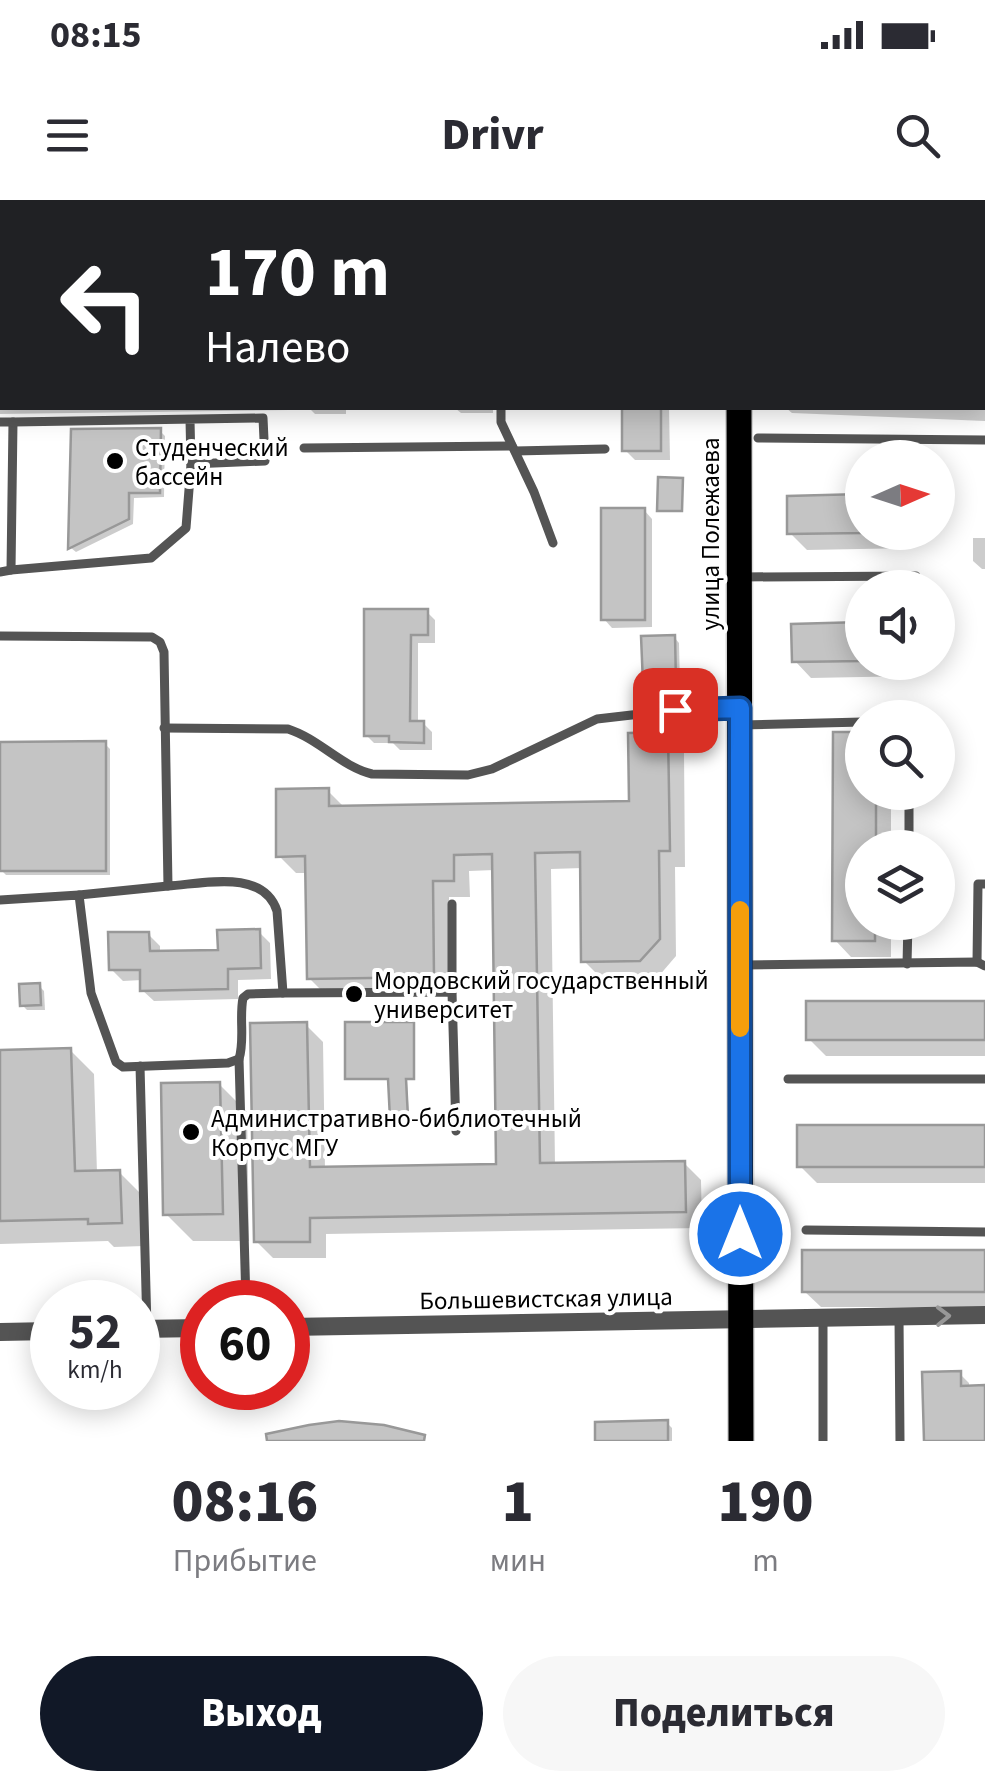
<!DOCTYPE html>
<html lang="ru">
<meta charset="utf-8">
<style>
body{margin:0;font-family:"Source Sans 3",sans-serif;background:#f7f7f7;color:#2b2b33;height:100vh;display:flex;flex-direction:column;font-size:38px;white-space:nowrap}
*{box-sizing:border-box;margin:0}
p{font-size:32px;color:#7c7c81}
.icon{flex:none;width:55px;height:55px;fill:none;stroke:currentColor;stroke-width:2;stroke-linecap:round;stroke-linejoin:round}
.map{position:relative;height:1241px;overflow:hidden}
.panel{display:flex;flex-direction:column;background:#fff;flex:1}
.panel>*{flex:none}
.hud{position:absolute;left:0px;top:0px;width:985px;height:210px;box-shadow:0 5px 25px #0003;background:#202124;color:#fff;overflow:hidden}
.needle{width:65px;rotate:87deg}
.fabs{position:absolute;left:845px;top:240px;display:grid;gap:20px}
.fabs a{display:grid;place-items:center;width:110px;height:110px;border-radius:50%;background:#fff;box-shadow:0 5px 25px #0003;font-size:50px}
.speed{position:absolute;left:30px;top:1080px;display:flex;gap:20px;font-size:50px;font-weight:700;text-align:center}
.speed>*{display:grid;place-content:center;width:130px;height:130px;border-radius:50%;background:#fff;box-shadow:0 5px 25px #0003;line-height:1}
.speed small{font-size:25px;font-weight:400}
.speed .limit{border:15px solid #d22;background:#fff;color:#111}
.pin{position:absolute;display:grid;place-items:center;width:85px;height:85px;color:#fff;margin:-42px;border-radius:20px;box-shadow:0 5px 15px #0006}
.me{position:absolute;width:110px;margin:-55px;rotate:0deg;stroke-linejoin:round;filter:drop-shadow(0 0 8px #0008)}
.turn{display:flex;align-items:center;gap:35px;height:210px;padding:0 40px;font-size:45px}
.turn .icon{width:130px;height:130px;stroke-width:2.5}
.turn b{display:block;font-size:70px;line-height:85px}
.eta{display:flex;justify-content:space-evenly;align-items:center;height:170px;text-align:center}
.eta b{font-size:60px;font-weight:800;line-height:70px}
.action{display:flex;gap:20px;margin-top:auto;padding:20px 40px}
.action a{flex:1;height:115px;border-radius:60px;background:#111827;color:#fff;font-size:40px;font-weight:800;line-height:115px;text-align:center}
.action a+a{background:#f7f7f7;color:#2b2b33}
.status{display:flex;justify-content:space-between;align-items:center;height:70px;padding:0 50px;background:#fff;direction:ltr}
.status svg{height:28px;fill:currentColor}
header{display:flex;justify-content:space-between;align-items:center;height:130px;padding:0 40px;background:#fff;font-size:45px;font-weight:800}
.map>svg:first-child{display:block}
.shadow{fill:#0003}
.building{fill:#c4c4c4;stroke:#989898;stroke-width:2.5}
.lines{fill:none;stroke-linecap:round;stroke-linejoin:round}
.primary-casing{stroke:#dbdbdb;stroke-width:28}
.service{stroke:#545454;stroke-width:9}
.minor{stroke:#545454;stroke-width:18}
.primary{stroke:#000;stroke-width:25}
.oneway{stroke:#989898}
.route-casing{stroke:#114b97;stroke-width:25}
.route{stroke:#1a73e8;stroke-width:18}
.slow{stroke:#f59e0b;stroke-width:18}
.poi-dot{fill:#000;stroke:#fff;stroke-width:4}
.labels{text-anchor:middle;stroke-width:8;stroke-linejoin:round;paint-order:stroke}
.poi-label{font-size:25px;fill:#000;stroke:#fff;text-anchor:start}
.street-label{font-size:25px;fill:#000;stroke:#fff}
</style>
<div class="status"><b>08:15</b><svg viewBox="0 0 49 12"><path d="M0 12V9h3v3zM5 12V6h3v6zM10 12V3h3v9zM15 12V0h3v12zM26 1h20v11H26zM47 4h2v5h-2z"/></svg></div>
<header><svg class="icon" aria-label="menu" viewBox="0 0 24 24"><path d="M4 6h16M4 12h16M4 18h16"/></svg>Drivr<svg class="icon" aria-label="search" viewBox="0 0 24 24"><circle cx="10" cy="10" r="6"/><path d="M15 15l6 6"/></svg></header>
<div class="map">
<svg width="985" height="1241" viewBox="0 0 985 1241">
<rect width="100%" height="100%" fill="#fff"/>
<g class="shadow">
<polygon points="363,0 698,0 698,2 366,2"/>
<polygon points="843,0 985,0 985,32 982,32 982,2 843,2"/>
<polygon points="0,170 2,170 2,208 289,208 289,210 0,214"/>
<polygon points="982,170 985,173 985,221 792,213 786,208 982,208"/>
<polygon points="309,208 346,208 346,214 315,214"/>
<polygon points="455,208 493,208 493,213 461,213"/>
<polygon points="625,208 669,208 670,260 635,260 625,250"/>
<polygon points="160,231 165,236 164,297 134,298 133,324 76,352 71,348"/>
<polygon points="862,297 862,332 913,332 913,348 807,350 790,333 789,298"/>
<polygon points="644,310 652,319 652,427 612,428 604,419"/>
<polygon points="973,338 985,338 985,369 982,369 973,361"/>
<polygon points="367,411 426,411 435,420 435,443 418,443 418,523 423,523 432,532 432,550 400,550 393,543 374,543 366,535"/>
<polygon points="862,425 862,462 914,462 914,476 811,478 795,461 794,426"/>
<polygon points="674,437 679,443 680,488 650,488 645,483"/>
<polygon points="667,535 684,552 685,667 675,667 676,756 658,777 601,778 584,761 583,668 551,669 555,965 684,963 701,980 702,1028 326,1034 326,1058 273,1058 256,1041 306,825 323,842 325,969 498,966 495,670 469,671 470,697 449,697 450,793 326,795 309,778 308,673 296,673 279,656 328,591 345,608 631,604"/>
<polygon points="835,535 862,535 862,592 891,592 891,648 862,648 862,722 891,722 891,757 851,757 835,740"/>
<polygon points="105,544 110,549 110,675 6,675 1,670"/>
<polygon points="259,732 270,743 271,779 238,780 238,799 154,801 142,790 142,780 123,781 111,769 148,734 160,746 160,754 220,752"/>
<polygon points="39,786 44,791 45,810 27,810 22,805"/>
<polygon points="985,804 985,856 826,856 809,839"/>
<polygon points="413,825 415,827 415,880 407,880 409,919 395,920 393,918 391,880 349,880 347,878"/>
<polygon points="70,850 94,874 97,973 119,972 143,996 144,1046 114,1047 108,1041 0,1044 0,852"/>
<polygon points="219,884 247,912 249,1041 193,1041 165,1013"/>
<polygon points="985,928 985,983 817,983 800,966"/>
<polygon points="985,1052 985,1107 821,1107 804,1091"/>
<polygon points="960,1174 969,1183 969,1188 985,1188 985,1241 926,1241"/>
<polygon points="667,1223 672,1228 672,1241 597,1241"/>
</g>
<g class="building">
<rect x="622" y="208" width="39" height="43"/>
<polygon points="161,228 160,293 129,293 129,319 68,349 71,229"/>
<polygon points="658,277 683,278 682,311 657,311"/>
<polygon points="862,294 862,333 787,334 787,296"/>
<rect x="601" y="308" width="44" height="112"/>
<polygon points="364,409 428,409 428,435 411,435 410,521 424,521 424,543 389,542 389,536 364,536"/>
<polygon points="862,422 862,461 792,462 791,424"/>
<polygon points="675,435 676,483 643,484 641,436"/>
<polygon points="668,532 670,651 659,651 660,739 640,761 581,762 580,652 535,653 540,963 685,961 686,1012 310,1018 310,1042 254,1042 250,823 307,822 310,967 496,964 492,654 454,655 454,681 433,681 434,777 307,779 305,656 276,657 276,589 329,588 329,606 629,601 628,533"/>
<polygon points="833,532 862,532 862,592 876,592 876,648 862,648 862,722 875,722 875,741 832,741"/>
<polygon points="106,541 106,671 0,671 0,542"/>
<polygon points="260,729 261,768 228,769 228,789 140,791 140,770 109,770 108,732 149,732 150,751 218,750 217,730"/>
<polygon points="40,783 41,805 20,806 19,784"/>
<rect x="806" y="801" width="179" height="39"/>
<polygon points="345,822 414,822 414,879 406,879 408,918 390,919 388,879 345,879"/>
<polygon points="71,848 75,971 120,970 122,1023 88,1024 88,1019 0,1021 0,850"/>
<polygon points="220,882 223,1014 163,1015 161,883"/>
<rect x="797" y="925" width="188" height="42"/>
<rect x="802" y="1050" width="183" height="42"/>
<polygon points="961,1171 961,1186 985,1185 985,1241 924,1241 922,1172"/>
<polygon points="668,1220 668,1241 595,1241 595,1222"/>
<polygon points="339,1221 384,1225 425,1235 424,1241 267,1241 266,1234 309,1225"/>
</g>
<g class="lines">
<defs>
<g id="primary">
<polyline points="739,2 739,0"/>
<polyline points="739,208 741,1241"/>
</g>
</defs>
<use href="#primary" class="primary-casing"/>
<g class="service">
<polyline points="511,2 511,0"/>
<polyline points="501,208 501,222 534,292 553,343"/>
<polyline points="0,222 13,222 11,370 0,372"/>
<polyline points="13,222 263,218 265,261 191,264 190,220"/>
<polyline points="758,238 985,240"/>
<polyline points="304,248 512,246"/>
<polyline points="515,251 605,249"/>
<polyline points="11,370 151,358 186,328 191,264"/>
<polyline points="742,377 916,376"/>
<path d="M0,436L152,437L160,442L164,452L168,686C202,684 263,668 277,711L283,793L452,792L456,931"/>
<polyline points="740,525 862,522"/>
<path d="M164,528L288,529C319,539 342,567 372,574L468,575L492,569L597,519L675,510L737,508"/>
<polyline points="909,648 909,592"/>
<polyline points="79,695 168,686"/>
<polyline points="0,700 79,695 91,793 116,862 123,867 228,863 239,859"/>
<polyline points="452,704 452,792"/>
<polyline points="977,762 978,684 985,684"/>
<polyline points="907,764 908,722"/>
<polyline points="743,765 977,762 985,766"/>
<polyline points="140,866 147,1128"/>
<polyline points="788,879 985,879"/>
<polyline points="806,1030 985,1032"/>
<path d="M246,1102L239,859C245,840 239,818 243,798L248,794L283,793"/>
<polyline points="899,1117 900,1241"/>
<polyline points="823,1118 823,1241"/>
</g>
<g class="minor">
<polyline points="0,46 2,46"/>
<polyline points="982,50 985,50"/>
<polyline points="0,131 2,131"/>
<polyline points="982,135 985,135"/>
<polyline points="288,1127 985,1115"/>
<polyline points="138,1129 202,1128"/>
<polyline points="0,1132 52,1131"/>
</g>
<use href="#primary" class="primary"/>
</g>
<defs><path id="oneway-chevron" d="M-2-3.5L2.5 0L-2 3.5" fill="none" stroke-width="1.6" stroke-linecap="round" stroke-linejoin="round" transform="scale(2.5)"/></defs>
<use class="oneway" href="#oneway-chevron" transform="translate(943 1116) rotate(-1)"/>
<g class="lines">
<defs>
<polyline id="route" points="675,510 740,508 740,1034"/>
</defs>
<use href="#route" class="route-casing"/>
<use href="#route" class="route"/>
<polyline class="slow" points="740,710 740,828"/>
</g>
<g class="poi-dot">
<circle cx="115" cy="261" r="10"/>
<circle cx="354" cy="794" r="10"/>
<circle cx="191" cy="932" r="10"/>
</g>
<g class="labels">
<g class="poi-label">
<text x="135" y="256">Студенческий<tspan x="135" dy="29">бассейн</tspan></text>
<text x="374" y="789">Мордовский государственный<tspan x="374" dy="29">университет</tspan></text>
<text x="211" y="927">Административно-библиотечный<tspan x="211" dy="29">Корпус МГУ</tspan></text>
</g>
<g class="street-label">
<text transform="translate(710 334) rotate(-90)" y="9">улица Полежаева</text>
<text transform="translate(546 1098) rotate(-1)" y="9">Большевистская улица</text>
</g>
</g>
</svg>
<div class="fabs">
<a><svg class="needle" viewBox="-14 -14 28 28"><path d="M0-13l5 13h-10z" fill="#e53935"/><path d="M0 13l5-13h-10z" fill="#7c7c81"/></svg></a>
<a><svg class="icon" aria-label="sound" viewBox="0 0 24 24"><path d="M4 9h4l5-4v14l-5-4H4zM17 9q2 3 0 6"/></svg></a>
<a><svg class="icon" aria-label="search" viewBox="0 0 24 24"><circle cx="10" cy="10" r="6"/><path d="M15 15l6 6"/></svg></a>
<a><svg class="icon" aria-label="layers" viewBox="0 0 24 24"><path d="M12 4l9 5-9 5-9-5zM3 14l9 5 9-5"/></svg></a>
</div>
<div class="speed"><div>52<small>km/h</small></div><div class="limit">60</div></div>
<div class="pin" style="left:675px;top:510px;background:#d93025"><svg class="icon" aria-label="arrive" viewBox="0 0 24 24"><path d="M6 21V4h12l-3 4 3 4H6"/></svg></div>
<svg class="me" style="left:740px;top:1034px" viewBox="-20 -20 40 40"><circle r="17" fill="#1a73e8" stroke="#fff" stroke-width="3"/><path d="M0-11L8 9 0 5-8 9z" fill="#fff"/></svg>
<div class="hud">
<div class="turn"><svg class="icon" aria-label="left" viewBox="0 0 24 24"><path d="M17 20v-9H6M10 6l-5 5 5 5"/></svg><div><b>170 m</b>Налево</div></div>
</div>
</div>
<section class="panel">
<div class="eta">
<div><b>08:16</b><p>Прибытие</p></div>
<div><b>1</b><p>мин</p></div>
<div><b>190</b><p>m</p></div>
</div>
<div class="action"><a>Выход</a><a>Поделиться</a></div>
</section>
